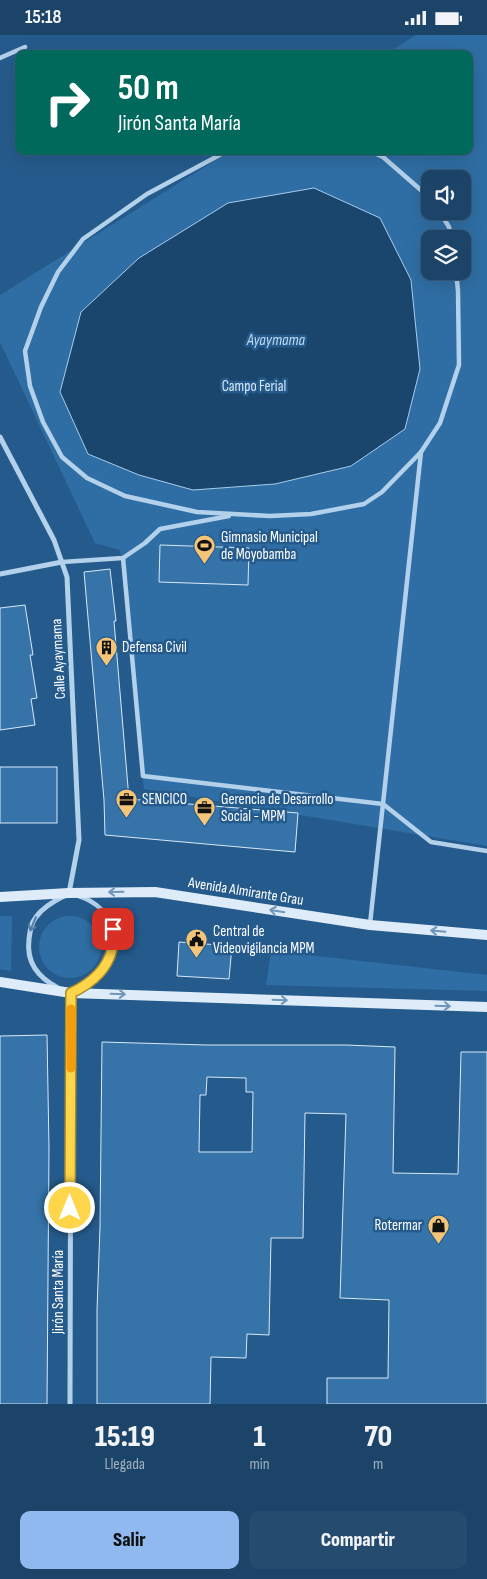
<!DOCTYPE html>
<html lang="es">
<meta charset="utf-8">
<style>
body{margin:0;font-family:"Sofia Sans Condensed",sans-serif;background:#254b6f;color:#f1f3f6;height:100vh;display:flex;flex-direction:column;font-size:19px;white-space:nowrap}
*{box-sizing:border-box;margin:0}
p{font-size:16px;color:#a0b0c0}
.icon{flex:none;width:28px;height:28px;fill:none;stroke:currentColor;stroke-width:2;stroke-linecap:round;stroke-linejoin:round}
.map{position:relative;height:1369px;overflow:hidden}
.sheet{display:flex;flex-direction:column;background:#1c4469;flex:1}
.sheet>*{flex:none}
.guide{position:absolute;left:15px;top:15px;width:458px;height:105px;border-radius:10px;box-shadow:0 5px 20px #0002,0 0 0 1px #3a5c7d;background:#00695c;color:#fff;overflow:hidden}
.buttons{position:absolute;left:421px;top:135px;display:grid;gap:10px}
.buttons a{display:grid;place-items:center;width:50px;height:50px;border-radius:10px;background:#1c4469;box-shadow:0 5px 20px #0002,0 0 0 1px #3a5c7d;font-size:25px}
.pin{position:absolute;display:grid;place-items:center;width:42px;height:42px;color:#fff;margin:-21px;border-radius:10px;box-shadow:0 2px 8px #0006}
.me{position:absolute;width:55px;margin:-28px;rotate:0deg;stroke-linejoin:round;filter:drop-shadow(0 0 4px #0008)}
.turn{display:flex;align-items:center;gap:18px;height:105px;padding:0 20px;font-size:22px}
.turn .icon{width:65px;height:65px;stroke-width:2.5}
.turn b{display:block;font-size:35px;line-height:42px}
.eta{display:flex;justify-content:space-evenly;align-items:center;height:85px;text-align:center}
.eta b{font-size:30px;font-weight:800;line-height:35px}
.primary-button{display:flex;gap:10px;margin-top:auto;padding:10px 20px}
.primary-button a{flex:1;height:58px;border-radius:10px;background:#90b9f0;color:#111;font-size:20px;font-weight:800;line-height:58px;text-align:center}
.primary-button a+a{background:#254b6f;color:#f1f3f6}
.status{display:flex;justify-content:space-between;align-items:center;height:35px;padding:0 25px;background:#1c4469;direction:ltr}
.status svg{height:14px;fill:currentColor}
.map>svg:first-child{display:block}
.green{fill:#2f6ea4;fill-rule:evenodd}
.water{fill:#1a456c;stroke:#a8cdeb}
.building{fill:#3573a9;stroke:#d8e9f8;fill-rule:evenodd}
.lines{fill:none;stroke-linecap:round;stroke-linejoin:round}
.pedestrian{stroke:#b3d1eb;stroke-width:4.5}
.minor{stroke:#b3d1eb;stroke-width:5}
.secondary{stroke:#deecf9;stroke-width:10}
.oneway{stroke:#6f95b8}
.oneway2{stroke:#507ea8}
.route-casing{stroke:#a68a30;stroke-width:12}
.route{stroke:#ffd54a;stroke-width:9}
.slow{stroke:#f59e0b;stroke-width:9}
.labels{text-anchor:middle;stroke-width:5;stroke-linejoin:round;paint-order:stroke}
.park-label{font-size:15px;fill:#d8e9f8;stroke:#255b8c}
.poi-label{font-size:15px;fill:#fff;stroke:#255b8c;text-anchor:start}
.street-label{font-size:15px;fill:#fff;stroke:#255b8c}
.water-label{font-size:16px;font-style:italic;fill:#bfdbf2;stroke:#255b8c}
</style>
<div class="status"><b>15:18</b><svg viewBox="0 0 49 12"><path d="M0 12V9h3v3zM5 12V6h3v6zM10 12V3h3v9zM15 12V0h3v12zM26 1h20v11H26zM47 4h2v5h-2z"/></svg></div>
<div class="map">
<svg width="487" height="1369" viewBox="0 0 487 1369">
<rect width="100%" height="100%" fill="#255b8c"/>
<g class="green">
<path d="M416,0H487V811L144,754L120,515L95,508L0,307V260L230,116H469V19H386ZM430,144H462V176H430ZM430,204H462V236H430Z"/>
<polygon points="0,881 12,881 11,936 0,934"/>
<circle cx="70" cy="912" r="31"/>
<polygon points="271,916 487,940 487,956 266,950"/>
</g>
<polygon class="water" points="314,153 380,183 411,245 420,334 405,394 351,431 275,449 193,455 139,440 88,419 60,357 81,277 139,223 228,168"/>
<g class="building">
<polygon points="160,510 249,513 248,550 159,547"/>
<polygon points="110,534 116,586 114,586 129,764 298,778 295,817 105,800 104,765 84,537"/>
<polygon points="25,570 33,620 30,620 37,663 31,664 35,690 0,695 0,573"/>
<rect x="0" y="732" width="57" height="56"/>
<polygon points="179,907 232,911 229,944 177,941"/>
<polygon points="47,1000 49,1113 47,1369 0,1369 0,1001"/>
<path d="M102,1007L207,1010H346L395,1012L393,1138L458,1139L461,1017H487V1369H327V1343H388L389,1265L340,1263L346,1079L305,1078L303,1203H271L269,1300L247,1299L246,1323L211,1322L210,1369H97V1275L100,1192ZM207,1042L246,1043V1057H253L252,1117H199L200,1060H206Z"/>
</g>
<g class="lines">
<g class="pedestrian">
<polyline points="0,23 25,12"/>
<polyline points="227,116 147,159 83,204 58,237 41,272 25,316 30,351 43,387 62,422 87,443 125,461 197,477 270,481 311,479 364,469 382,457 421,417 440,388 459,330 458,256 456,236"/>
<polyline points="370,116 383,122 430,163"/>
<polyline points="439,176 449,192 451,204"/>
<polyline points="123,523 143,741 383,769 431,807 487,816"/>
<polyline points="62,527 123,523 145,508 160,494 229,481"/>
<polyline points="370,889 421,417"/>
</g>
<g class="minor">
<polyline points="0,402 54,505 67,542 79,805 69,858"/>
<polyline points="0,539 62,527"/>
<path d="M58,953C38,942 26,928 29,904C30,896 31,888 36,882C43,872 54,866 64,861"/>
<path d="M74,956C83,952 93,947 100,939C124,910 115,873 79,861"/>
<polyline points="70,1369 71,958"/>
</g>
<g class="secondary">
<polyline points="0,862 69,858 155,857 370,890 487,900"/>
<polyline points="0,947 71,958 487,972"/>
</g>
</g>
<defs><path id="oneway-shaft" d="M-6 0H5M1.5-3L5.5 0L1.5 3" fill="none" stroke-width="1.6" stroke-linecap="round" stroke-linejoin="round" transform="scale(1.25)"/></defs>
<g class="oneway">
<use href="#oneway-shaft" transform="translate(116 857) rotate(179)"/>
<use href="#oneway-shaft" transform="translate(277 876) rotate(-171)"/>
<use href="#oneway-shaft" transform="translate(438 896) rotate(-175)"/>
<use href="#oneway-shaft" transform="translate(118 959) rotate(2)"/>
<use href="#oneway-shaft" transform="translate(280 965) rotate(2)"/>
<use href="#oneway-shaft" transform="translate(443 971) rotate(2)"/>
</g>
<use class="oneway2" href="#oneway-shaft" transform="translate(33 889) rotate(113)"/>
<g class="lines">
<defs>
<path id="route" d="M70,1173L71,958C90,949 107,936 112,914C114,908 113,900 113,894"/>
</defs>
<use href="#route" class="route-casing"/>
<use href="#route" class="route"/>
<polyline class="slow" points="71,1033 71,974"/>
</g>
<defs>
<symbol id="stadium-pin" viewBox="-11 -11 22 30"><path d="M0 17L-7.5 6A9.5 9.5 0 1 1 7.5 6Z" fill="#f5c577" stroke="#255b8c"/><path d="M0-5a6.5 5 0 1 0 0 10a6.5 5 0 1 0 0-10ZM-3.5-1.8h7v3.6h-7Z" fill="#111"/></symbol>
<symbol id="building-pin" viewBox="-11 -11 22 30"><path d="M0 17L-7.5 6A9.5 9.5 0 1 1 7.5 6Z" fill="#f5c577" stroke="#255b8c"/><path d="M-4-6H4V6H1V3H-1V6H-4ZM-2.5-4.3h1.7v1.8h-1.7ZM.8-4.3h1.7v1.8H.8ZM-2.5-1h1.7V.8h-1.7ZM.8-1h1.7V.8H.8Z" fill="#111"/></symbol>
<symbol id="office-pin" viewBox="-11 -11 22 30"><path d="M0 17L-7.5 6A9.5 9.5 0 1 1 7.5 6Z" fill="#f5c577" stroke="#255b8c"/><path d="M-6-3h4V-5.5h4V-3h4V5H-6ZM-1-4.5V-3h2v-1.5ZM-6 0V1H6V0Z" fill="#111"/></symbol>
<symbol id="civic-pin" viewBox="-11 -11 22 30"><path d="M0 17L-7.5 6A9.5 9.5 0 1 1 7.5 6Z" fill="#f5c577" stroke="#255b8c"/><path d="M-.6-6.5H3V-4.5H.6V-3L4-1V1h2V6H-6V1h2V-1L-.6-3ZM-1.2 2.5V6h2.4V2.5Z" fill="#111"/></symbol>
<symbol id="shop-pin" viewBox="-11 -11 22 30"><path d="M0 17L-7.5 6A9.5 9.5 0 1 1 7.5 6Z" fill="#f5c577" stroke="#255b8c"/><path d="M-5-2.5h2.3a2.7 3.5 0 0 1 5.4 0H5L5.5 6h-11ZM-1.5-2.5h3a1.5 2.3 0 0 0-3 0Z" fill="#111"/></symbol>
</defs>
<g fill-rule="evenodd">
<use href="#stadium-pin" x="192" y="498" width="25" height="34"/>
<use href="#building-pin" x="94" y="600" width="25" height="34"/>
<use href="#office-pin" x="114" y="752" width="25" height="34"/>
<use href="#office-pin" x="192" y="760" width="25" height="34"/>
<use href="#civic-pin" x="184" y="892" width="25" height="34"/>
<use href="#shop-pin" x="426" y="1178" width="25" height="34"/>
</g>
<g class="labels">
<g class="park-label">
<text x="254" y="356">Campo Ferial</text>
</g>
<g class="poi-label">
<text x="221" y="507">Gimnasio Municipal<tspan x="221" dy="17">de Moyobamba</tspan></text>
<text x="122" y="617">Defensa Civil</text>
<text x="142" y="769">SENCICO</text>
<text x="221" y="769">Gerencia de Desarrollo<tspan x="221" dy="17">Social - MPM</tspan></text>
<text x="213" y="901">Central de<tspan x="213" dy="17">Videovigilancia MPM</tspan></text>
<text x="422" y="1195" text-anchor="end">Rotermar</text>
</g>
<g class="street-label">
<text transform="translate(58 624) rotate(-93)" y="5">Calle Ayaymama</text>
<text transform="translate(246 856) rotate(9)" y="5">Avenida Almirante Grau</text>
<text transform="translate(58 1257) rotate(-90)" y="5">Jirón Santa María</text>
</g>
<g class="water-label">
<text x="276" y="310">Ayaymama</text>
</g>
</g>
</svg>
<div class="buttons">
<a><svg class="icon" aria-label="sound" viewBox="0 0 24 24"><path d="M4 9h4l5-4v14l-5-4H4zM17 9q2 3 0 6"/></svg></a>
<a><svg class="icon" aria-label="layers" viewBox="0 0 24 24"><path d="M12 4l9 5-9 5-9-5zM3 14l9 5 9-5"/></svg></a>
</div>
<div class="pin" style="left:113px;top:894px;background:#d93025"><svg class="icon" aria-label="arrive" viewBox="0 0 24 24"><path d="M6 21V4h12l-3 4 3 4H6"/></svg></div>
<svg class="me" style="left:70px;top:1173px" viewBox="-20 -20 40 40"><circle r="17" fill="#ffd54a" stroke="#fff" stroke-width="3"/><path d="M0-11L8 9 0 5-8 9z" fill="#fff"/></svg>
<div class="guide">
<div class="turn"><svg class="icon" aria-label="right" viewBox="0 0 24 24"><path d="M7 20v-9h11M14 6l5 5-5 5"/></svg><div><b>50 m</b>Jirón Santa María</div></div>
</div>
</div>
<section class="sheet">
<div class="eta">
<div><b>15:19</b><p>Llegada</p></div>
<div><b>1</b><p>min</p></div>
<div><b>70</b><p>m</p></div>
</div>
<div class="primary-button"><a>Salir</a><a>Compartir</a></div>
</section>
